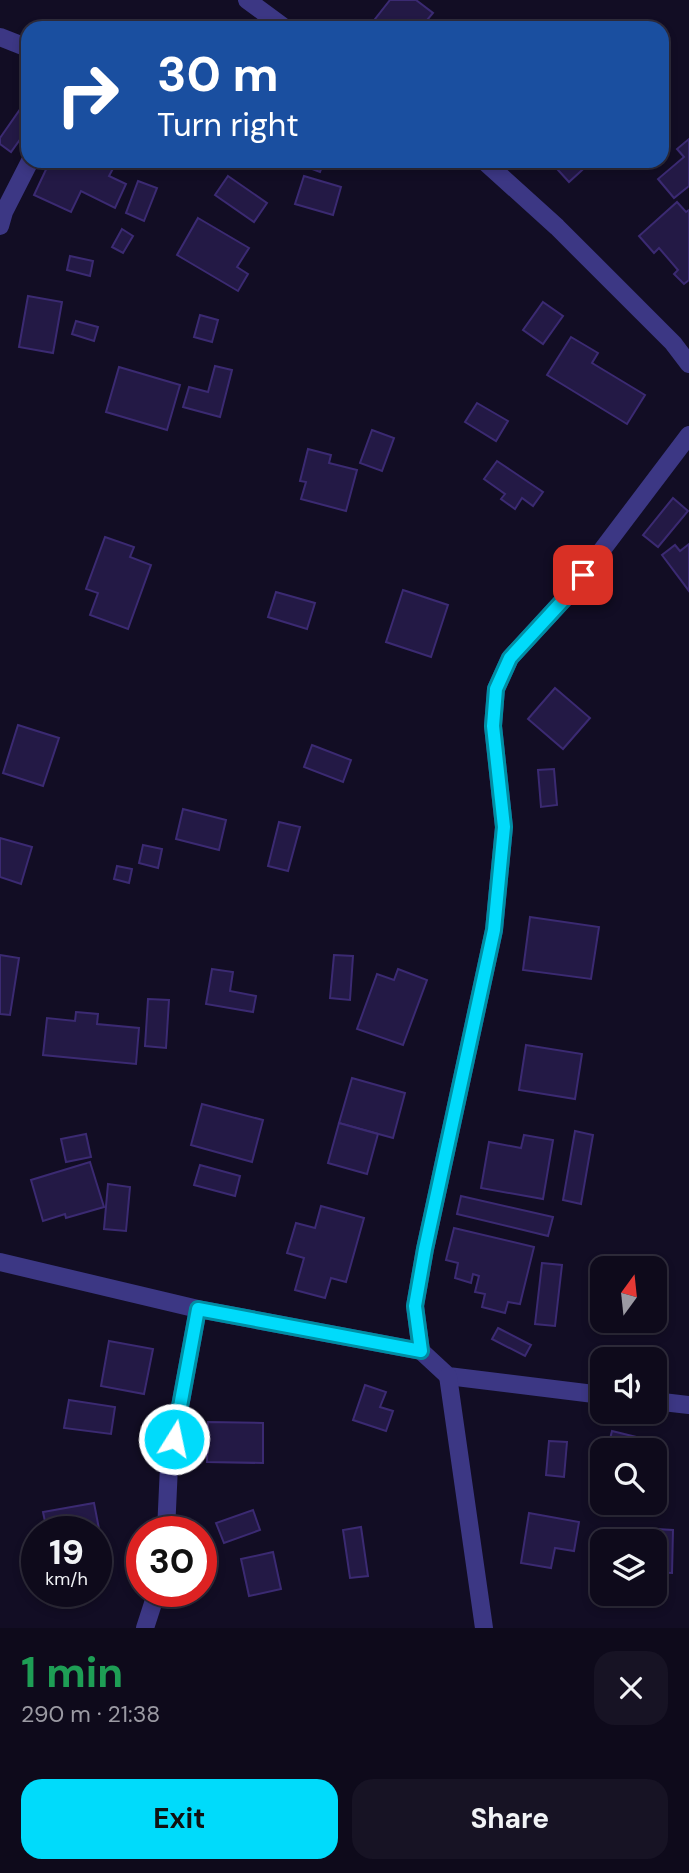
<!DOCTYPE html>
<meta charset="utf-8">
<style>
body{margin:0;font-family:"DM Sans",sans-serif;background:#171324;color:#f1f3f6;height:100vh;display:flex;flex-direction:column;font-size:26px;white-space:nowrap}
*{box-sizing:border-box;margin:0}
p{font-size:23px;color:#9b9aa3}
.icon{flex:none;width:38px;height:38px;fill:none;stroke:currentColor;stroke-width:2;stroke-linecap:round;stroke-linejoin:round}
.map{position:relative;height:1628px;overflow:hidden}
.panel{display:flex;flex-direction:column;background:#0e0a1b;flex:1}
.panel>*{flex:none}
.banner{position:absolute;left:21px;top:21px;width:648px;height:147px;border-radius:21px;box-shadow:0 4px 10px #0003,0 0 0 2px #2e2b3a;background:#1a4fa0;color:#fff;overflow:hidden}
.needle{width:46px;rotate:15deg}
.fabs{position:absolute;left:590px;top:1256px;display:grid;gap:14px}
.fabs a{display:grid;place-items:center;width:77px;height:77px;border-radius:14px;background:#0e0a1b;box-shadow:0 4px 10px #0003,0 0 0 2px #2e2b3a;font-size:35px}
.speed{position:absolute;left:21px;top:1516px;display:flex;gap:14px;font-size:35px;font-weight:700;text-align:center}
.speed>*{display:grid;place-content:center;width:91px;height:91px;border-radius:50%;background:#0e0a1b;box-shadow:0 4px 10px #0003,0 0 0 2px #2e2b3a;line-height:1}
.speed small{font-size:18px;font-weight:400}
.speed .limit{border:10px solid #d22;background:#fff;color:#111}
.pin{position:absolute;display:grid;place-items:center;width:60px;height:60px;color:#fff;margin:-30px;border-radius:14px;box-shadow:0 4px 10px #0006}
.me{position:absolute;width:77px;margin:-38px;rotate:10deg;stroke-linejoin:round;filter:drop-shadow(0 0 5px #0008)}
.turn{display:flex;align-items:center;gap:24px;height:147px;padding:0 21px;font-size:32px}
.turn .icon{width:91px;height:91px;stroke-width:2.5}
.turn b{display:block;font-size:49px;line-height:60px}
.round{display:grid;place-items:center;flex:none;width:74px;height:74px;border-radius:21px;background:#171324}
.head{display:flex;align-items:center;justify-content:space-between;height:119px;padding:0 21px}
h1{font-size:42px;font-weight:700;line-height:52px;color:#1e9e55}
.primary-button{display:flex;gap:14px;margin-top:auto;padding:14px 21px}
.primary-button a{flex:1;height:80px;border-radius:21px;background:#00dbfb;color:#111;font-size:28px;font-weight:700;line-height:80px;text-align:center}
.primary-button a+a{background:#171324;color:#f1f3f6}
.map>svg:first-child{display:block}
.building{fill:#231945;stroke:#3b2a72;stroke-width:2}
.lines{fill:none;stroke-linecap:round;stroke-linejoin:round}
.minor{stroke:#3c3784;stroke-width:18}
.route-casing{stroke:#008ea3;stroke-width:18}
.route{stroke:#00dbfb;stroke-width:12}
</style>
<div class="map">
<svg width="689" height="1628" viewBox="0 0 689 1628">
<rect width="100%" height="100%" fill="#120d24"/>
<g class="building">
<polygon points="390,0 416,0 433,13 422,26 425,28 368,28"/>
<polygon points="21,108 28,113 28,138 23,144 19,141 11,152 0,144 0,138"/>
<polygon points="689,139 689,186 674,198 658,179 684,157 677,149"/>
<polygon points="50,161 117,161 109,176 126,184 115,208 81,191 71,212 34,195"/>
<polygon points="291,161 324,161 320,172"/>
<polygon points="567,161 592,161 569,182 558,170"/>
<polygon points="228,176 267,203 254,222 215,195"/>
<polygon points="304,176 341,187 333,215 295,204"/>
<polygon points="138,181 157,188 144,221 126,213"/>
<polygon points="677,202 686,212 689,210 689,280 684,284 674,274 678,270 659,248 654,253 639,236"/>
<polygon points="198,218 249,248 237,267 248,274 238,291 177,255"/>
<polygon points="122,229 133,236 123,253 112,247"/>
<polygon points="70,256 93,261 90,276 67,270"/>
<polygon points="28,296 62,302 53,353 19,347"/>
<polygon points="543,302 563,316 543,344 523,330"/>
<polygon points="200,315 218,320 212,342 194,337"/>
<polygon points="76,321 98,327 94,341 72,334"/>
<polygon points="571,337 598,353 592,363 645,395 627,424 547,375"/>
<polygon points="215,366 232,370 220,417 183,407 189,387 208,392"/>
<polygon points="119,367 180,385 167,430 106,412"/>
<polygon points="477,403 508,421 496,441 465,422"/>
<polygon points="372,430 394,438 382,471 360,463"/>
<polygon points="308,449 331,455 329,463 357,470 346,511 301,499 306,482 300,481"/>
<polygon points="497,461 543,492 533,506 522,498 515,509 501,499 505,494 484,479"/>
<polygon points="673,498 688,511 658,547 643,535"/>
<polygon points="105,537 134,547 130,557 151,565 128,629 90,615 98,593 86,589"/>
<polygon points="689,544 689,591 662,555 675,545 680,551"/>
<polygon points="403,590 448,605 431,657 386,642"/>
<polygon points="276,592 315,603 307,629 268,617"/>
<polygon points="555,688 590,718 563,749 528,719"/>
<polygon points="18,725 59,738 43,786 3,773"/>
<polygon points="312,745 351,760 343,782 304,767"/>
<polygon points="554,769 557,805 541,807 538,770"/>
<polygon points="183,809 226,820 219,850 176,839"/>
<polygon points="279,822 300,827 288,871 268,866"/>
<polygon points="0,838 32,847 21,884 0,877"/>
<polygon points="143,845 162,849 158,868 139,863"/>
<polygon points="117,866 132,869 129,883 114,879"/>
<polygon points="530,917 599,927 591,979 523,970"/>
<polygon points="0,955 19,958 10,1015 0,1014"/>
<polygon points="334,955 353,956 350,1000 330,998"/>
<polygon points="212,969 233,972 230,991 256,996 253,1012 206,1004"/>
<polygon points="398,969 427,980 403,1045 357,1029 377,974 394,980"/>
<polygon points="148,999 169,1000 166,1048 145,1046"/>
<polygon points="76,1012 98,1014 97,1024 139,1028 136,1064 43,1055 47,1018 75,1021"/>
<polygon points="526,1045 582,1054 575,1099 519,1090"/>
<polygon points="352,1078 405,1093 393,1138 339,1123"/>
<polygon points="202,1104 263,1120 252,1162 191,1145"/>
<polygon points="339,1123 378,1134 367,1174 328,1163"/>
<polygon points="575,1131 593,1135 581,1204 563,1200"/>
<polygon points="86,1134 91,1157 66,1162 61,1139"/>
<polygon points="524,1135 553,1140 543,1199 481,1188 489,1142 521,1148"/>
<polygon points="90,1162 104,1207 66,1218 65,1214 43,1221 31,1180"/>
<polygon points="200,1165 240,1176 235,1196 194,1185"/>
<polygon points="108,1184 130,1187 126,1231 104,1229"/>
<polygon points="461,1196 553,1217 548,1236 457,1214"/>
<polygon points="321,1206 364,1218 346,1282 331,1278 325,1298 295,1290 304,1258 287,1253 296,1223 315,1228"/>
<polygon points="454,1228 534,1247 520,1304 508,1302 505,1313 482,1307 485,1294 475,1292 479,1276 473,1274 471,1283 455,1278 458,1263 446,1260"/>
<polygon points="542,1263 562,1265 555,1326 535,1324"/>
<polygon points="498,1328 531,1345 525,1356 492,1339"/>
<polygon points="109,1341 153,1349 144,1394 101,1386"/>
<polygon points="365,1385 386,1392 380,1407 393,1411 386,1431 353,1420"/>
<polygon points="69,1400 115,1407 111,1434 64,1428"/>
<polygon points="208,1422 263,1423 263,1463 207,1462"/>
<polygon points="612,1431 665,1444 656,1482 654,1451 607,1451"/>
<polygon points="549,1441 567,1442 564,1477 546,1475"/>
<polygon points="94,1503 100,1534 96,1535 96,1531 47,1531 43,1512"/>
<polygon points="253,1510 260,1530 224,1543 216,1523"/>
<polygon points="529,1513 579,1522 574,1551 555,1548 551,1568 521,1563"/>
<polygon points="361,1527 368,1576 350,1578 343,1530"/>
<polygon points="638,1528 673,1530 672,1573 654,1572 654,1542 638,1542"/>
<polygon points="273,1552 281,1589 249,1596 241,1559"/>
</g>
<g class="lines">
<g class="minor">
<polyline points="247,0 285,28"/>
<polyline points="0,37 28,48"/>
<polyline points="484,161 557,227 673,343 689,364"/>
<polyline points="0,226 4,212 30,161"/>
<polyline points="0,1262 198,1309 421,1351 448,1376 602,1395"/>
<polyline points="421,1351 415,1306 425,1249 494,930 504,827 493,726 496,689 510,658 568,595 689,435"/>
<polyline points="448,1376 484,1628"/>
<polyline points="654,1401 689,1405"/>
<polyline points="166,1531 169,1466 198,1309"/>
<polyline points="145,1628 157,1591"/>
</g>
</g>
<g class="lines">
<defs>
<polyline id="route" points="174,1439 198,1309 421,1351 415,1306 425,1249 494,930 504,827 493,726 496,689 510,658 568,595 583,575"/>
</defs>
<use href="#route" class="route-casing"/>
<use href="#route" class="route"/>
</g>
</svg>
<div class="fabs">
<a><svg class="needle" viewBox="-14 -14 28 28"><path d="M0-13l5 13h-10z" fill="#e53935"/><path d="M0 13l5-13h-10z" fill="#9b9aa3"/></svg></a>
<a><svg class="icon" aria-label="sound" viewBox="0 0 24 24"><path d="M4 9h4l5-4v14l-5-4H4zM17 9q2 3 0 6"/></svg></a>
<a><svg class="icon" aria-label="search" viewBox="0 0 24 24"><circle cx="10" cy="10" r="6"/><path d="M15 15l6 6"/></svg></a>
<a><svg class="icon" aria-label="layers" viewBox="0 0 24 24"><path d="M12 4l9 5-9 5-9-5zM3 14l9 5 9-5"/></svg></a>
</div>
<div class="speed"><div>19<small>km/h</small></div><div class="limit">30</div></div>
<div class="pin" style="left:583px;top:575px;background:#d93025"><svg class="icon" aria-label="arrive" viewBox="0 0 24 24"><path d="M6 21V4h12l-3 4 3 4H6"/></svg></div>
<svg class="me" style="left:174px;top:1439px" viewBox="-20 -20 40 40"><circle r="17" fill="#00dbfb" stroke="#fff" stroke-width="3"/><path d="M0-11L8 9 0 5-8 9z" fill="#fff"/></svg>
<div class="banner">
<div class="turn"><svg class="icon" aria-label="right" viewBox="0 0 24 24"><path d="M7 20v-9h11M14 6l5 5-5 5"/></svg><div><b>30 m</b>Turn right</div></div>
</div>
</div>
<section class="panel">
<div class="head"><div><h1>1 min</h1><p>290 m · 21:38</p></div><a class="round"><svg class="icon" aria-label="close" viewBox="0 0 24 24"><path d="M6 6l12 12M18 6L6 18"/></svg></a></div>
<div class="primary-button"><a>Exit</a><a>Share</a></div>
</section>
